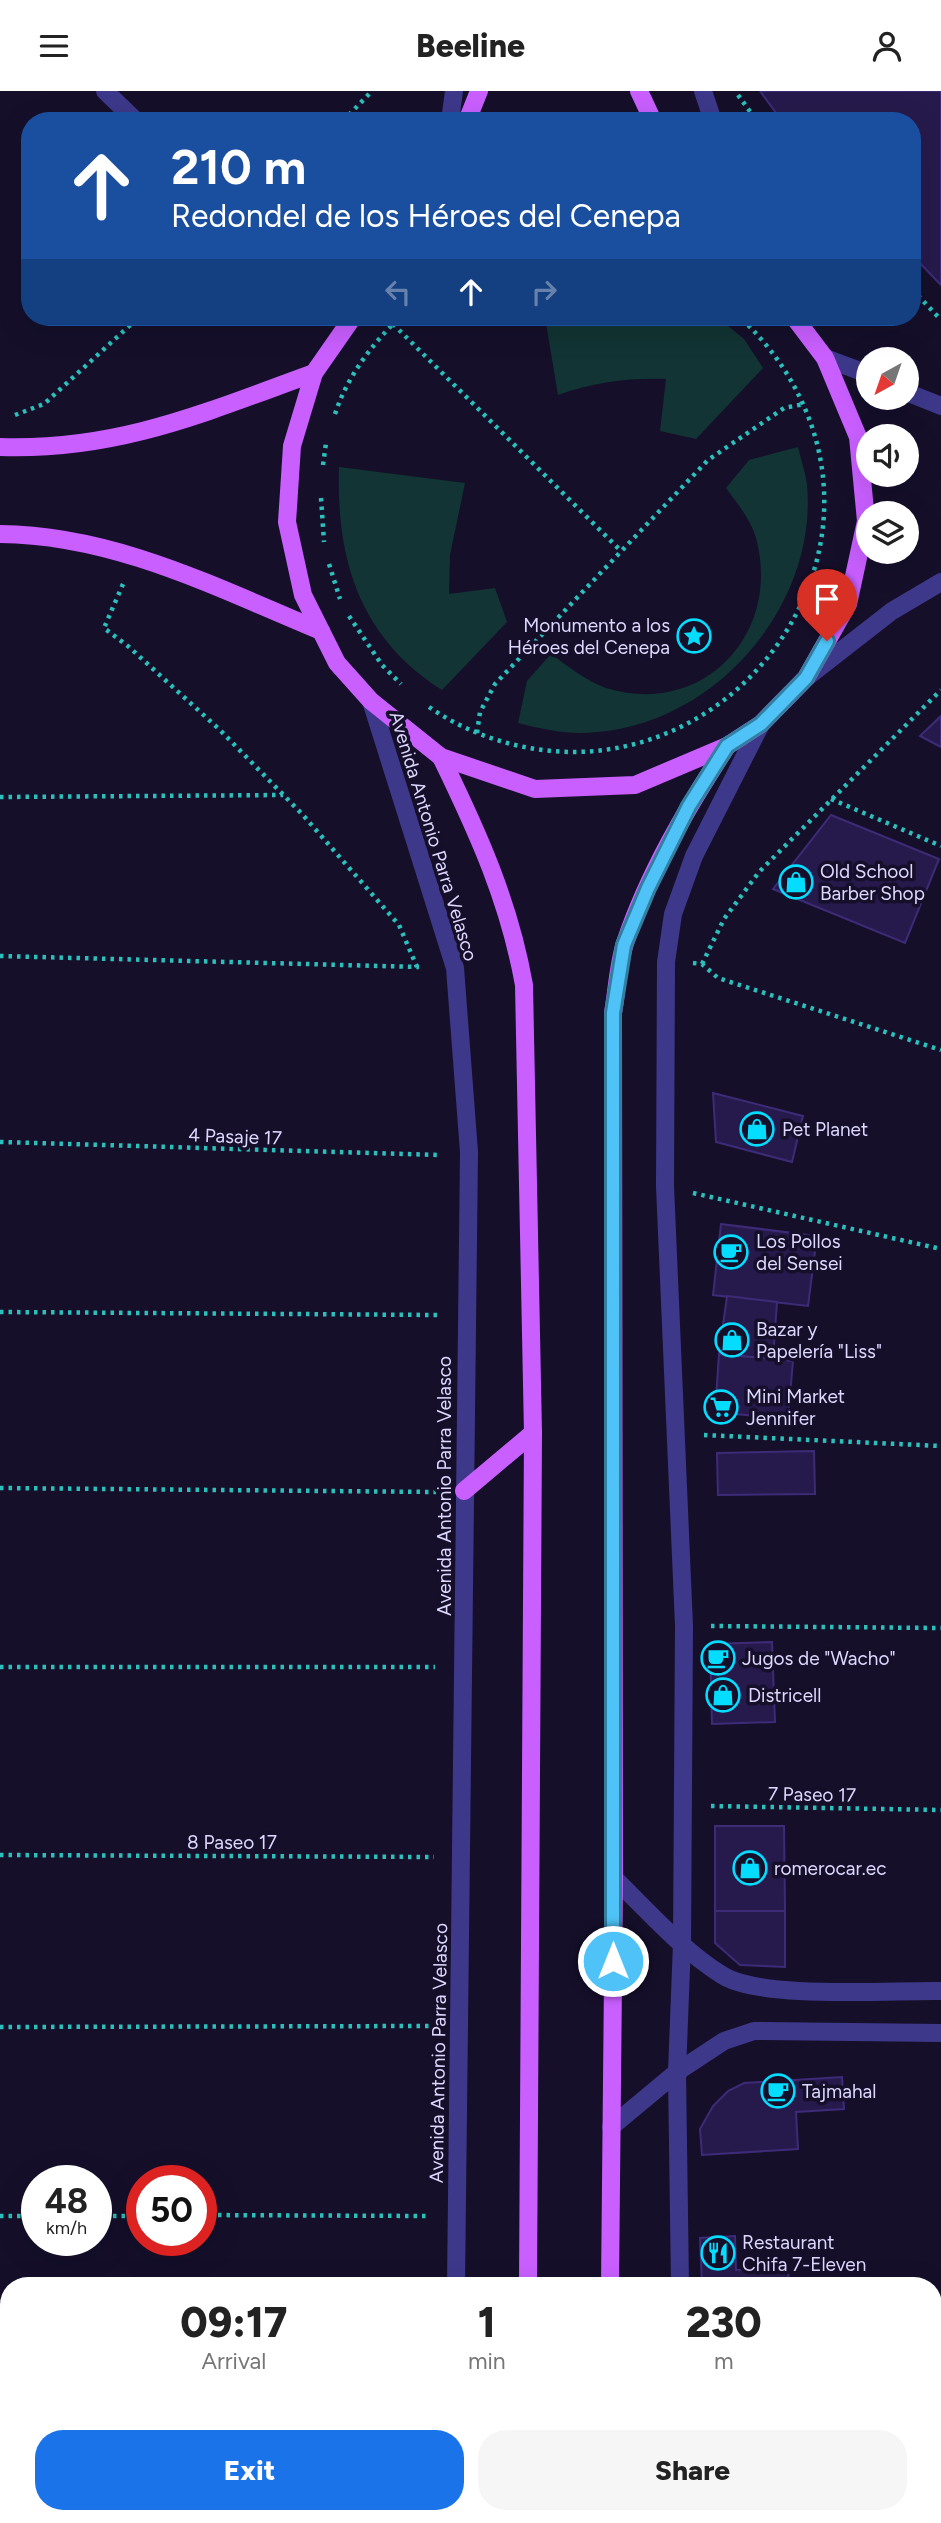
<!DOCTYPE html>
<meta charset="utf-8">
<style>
body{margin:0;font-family:Figtree,sans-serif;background:#f6f6f6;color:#222;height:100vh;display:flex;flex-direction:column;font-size:26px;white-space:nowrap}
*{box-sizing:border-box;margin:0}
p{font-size:23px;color:#767676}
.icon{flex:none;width:38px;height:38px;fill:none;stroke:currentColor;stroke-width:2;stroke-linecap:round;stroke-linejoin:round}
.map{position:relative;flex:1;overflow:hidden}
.details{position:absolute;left:0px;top:2186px;width:942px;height:247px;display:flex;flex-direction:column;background:#fff;border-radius:28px 28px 0 0;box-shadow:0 7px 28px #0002}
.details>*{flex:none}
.guide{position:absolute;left:21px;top:21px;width:900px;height:214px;border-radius:28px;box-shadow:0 7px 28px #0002;background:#1a4fa0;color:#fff;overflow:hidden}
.needle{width:46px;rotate:220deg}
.tools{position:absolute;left:856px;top:256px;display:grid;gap:14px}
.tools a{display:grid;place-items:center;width:63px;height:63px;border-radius:50%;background:#fff;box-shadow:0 7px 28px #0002;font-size:35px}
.speed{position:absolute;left:21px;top:2074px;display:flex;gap:14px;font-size:35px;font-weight:700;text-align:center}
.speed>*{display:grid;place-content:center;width:91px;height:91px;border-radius:50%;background:#fff;box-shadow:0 7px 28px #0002;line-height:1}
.speed small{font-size:18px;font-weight:400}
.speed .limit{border:10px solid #d22;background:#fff;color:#111}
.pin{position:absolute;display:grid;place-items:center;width:60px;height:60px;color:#fff;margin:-72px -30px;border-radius:50% 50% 50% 0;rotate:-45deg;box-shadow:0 0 7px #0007}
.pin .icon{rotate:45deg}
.me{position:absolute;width:77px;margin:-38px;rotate:0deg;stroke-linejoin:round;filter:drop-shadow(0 0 5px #0008)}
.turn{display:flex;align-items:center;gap:24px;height:147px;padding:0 35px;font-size:32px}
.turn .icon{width:91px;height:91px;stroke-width:2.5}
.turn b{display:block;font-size:49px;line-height:60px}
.lanes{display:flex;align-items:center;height:66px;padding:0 35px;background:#0003;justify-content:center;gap:35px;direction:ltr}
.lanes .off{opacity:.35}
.eta{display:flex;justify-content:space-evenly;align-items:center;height:119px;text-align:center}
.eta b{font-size:42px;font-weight:800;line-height:49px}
.button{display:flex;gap:14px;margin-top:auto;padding:14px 35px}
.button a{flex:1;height:80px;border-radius:28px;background:#1a73e8;color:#fff;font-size:28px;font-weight:800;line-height:80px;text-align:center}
.button a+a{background:#f6f6f6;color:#222}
header{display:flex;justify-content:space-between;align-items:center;height:91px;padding:0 35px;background:#fff;font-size:32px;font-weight:800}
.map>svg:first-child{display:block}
.green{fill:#123434}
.building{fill:#261a4c;stroke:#3d2b78;stroke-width:2}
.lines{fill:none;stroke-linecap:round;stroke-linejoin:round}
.path{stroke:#2bc0bc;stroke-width:4.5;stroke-dasharray:3.5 5;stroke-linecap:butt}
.minor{stroke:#3e388b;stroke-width:18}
.major{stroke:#c95fff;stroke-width:18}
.route-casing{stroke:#337fa1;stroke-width:18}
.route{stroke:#4fc3f7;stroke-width:12}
.labels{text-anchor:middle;stroke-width:7;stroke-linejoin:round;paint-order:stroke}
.poi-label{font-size:19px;fill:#ded8ff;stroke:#150f2a;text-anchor:start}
.street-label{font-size:19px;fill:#ded8ff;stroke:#150f2a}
</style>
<header><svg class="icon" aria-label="menu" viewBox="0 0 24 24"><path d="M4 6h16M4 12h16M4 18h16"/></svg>Beeline<svg class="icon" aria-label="person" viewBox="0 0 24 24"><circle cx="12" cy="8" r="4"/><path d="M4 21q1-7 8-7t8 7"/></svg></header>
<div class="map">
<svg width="941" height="2432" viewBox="0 0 941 2432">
<rect width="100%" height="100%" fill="#150f2a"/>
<g class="green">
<path d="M545,226H717L744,248L763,277L696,348L660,340L666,288C627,287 595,291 558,304Z"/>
<path d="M798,356C801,368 805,381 807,393C818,514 717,631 597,641C570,644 545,639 518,632L527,590L551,563C568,575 586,590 606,597C703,627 782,543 756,447C751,429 737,412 726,397L749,369Z"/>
<path d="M339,376L465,392L450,464L449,503L495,497L507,531L442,599C360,547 336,469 339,376Z"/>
</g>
<g class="building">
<polygon points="760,0 941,0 941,194 912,164 912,30 782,30"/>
<polygon points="941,625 941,656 920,645"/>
<polygon points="831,724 939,768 905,852 773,798"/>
<polygon points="713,1002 803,1025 792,1071 716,1051"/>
<polygon points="721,1133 817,1145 808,1215 713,1204"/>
<polygon points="727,1205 777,1211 773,1268 719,1263"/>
<polygon points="719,1263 793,1270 788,1328 715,1321"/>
<polygon points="814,1360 815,1403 718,1404 717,1362"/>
<polygon points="772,1551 775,1631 712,1633 710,1553"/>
<polygon points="715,1735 784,1735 785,1820 715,1820"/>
<polygon points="715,1820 785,1820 785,1876 740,1874 715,1852"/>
<polygon points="842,1986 844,2018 796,2021 798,2058 702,2064 700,2038 713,2015 728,2000 744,1992"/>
<polygon points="735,2145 736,2179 788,2177 789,2194 702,2194 700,2147"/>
</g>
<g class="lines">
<g class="path">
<polyline points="738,4 757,30"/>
<polyline points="343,30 372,0"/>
<polyline points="912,198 941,229"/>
<polyline points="393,233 621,460"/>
<path d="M335,323C347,286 372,253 400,226"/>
<polyline points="15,324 44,313 139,226"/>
<polyline points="323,374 326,352"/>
<polyline points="321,407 324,451"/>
<polyline points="329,473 340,508"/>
<polyline points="123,493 104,537 129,556 220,639 302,723 399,834 417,876"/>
<polyline points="349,525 382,574 401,593"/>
<path d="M429,616C471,645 523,661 574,661C749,660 878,474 802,311C787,278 766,251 740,226"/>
<polyline points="477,642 480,621 495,593 708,369 784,317 804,313"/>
<polyline points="0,706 283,704"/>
<polyline points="831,708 941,755"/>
<polyline points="0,865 419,876"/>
<polyline points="693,872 702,873 718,887 941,959"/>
<polyline points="702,873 724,828 759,781 941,599"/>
<polyline points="0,1051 440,1064"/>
<polyline points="693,1102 941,1158"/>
<polyline points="0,1221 437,1224"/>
<polyline points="704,1344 941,1355"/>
<polyline points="0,1397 436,1401"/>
<polyline points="711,1535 941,1537"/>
<polyline points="0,1576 435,1576"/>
<polyline points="711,1715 941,1719"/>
<polyline points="0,1764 434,1766"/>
<polyline points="0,1936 431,1935"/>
<polyline points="201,2124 427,2125"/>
<polyline points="0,2125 37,2125"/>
<polyline points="96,2125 142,2125"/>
<polyline points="933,2229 941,2229"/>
<polyline points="0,2293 9,2293"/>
<polyline points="933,2394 941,2394"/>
</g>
<g class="minor">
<polyline points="105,0 136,30"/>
<polyline points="703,0 713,30"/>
<polyline points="450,30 454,0"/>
<polyline points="825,267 868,283"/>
<polyline points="906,301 941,315"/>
<polyline points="806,587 892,520 941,491"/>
<polyline points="371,610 455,877 469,1061 456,2194"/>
<path d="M614,1787C648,1820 682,1859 722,1884C761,1909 891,1899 941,1900"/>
<polyline points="611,2036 677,1981 724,1950 754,1940 941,1942"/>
<polyline points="680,2194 677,1981 682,1852 684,1535 665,1095 666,871 673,823 694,765 761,633"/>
<polyline points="454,2432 454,2424"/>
<polyline points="680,2432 680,2424"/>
</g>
<g class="major">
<polyline points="639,0 653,30"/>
<polyline points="467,30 479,0"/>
<polyline points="353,226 314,282 292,355 287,431 303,504 337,572 371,610 441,666 535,698 635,694 727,655 761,633 806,587 848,513 866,430 858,346 825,267 794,226"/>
<path d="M0,356C118,360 206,321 314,282"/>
<path d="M0,443C115,444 217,497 321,540"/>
<path d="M441,666C478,742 509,810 524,894L533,1342L528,2194"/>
<polyline points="464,1400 533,1342"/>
<path d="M610,2194L614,1787L613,922C617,899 618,874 625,852C648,783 687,717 727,655"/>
<polyline points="527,2432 527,2424"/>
<polyline points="607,2432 608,2424"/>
</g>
</g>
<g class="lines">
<defs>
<polyline id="route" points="613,1870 613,922 624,854 648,797 689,715 727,655 761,633 806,587 827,550"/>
</defs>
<use href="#route" class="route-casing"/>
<use href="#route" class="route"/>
</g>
<defs>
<symbol id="sight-ring" viewBox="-11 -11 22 22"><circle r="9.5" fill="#150f2a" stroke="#04ddff" stroke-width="1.5"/><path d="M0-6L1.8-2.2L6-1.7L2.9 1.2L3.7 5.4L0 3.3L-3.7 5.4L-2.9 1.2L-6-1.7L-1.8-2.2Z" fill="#04ddff"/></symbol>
<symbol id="shop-ring" viewBox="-11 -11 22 22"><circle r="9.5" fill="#150f2a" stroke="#04ddff" stroke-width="1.5"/><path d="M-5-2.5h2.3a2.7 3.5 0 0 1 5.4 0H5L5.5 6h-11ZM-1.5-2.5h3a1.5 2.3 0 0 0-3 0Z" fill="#04ddff"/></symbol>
<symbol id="cafe-ring" viewBox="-11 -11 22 22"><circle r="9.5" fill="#150f2a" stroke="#04ddff" stroke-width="1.5"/><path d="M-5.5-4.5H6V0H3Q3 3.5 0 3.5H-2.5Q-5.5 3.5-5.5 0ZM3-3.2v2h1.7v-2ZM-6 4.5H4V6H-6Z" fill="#04ddff"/></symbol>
<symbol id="supermarket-ring" viewBox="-11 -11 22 22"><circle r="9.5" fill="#150f2a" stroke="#04ddff" stroke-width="1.5"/><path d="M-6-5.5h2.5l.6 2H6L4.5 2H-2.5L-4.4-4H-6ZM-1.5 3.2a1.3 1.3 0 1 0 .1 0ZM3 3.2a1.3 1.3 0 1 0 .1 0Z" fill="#04ddff"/></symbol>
<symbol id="restaurant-ring" viewBox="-11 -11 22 22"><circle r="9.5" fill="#150f2a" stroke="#04ddff" stroke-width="1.5"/><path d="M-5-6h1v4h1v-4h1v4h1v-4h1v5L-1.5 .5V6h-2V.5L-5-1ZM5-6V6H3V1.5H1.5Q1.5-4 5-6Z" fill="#04ddff"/></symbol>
</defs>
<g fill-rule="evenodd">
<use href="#sight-ring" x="675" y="526" width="38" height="38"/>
<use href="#shop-ring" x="777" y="772" width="38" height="38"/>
<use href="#shop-ring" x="738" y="1019" width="38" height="38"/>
<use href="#cafe-ring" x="712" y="1142" width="38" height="38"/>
<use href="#shop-ring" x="713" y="1230" width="38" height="38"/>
<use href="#supermarket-ring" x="702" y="1297" width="38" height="38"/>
<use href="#cafe-ring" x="699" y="1548" width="38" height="38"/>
<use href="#shop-ring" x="704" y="1585" width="38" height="38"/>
<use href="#shop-ring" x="731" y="1758" width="38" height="38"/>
<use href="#cafe-ring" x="759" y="1981" width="38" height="38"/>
<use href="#restaurant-ring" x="699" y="2143" width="38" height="38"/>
</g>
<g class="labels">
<g class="poi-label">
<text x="670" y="541" text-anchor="end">Monumento a los<tspan x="670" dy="22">Héroes del Cenepa</tspan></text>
<text x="820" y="787">Old School<tspan x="820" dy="22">Barber Shop</tspan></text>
<text x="782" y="1045">Pet Planet</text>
<text x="756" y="1157">Los Pollos<tspan x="756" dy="22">del Sensei</tspan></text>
<text x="756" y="1245">Bazar y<tspan x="756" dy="22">Papelería "Liss"</tspan></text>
<text x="746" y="1312">Mini Market<tspan x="746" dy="22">Jennifer</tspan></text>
<text x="742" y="1574">Jugos de "Wacho"</text>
<text x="748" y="1611">Districell</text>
<text x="774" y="1784">romerocar.ec</text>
<text x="802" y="2007">Tajmahal</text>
<text x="742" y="2158">Restaurant<tspan x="742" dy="22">Chifa 7-Eleven</tspan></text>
</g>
<g class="street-label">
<text transform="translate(434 745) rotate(73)" y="7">Avenida Antonio Parra Velasco</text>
<text transform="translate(235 1045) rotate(2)" y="7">4 Pasaje 17</text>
<text transform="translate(444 1395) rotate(-90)" y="7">Avenida Antonio Parra Velasco</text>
<text transform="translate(812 1703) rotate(1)" y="7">7 Paseo 17</text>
<text x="232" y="1758">8 Paseo 17</text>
<text transform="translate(438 1962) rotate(-89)" y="7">Avenida Antonio Parra Velasco</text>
</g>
</g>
</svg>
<div class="tools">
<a><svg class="needle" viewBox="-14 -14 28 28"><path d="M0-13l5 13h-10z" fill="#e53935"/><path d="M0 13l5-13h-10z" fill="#767676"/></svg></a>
<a><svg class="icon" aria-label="sound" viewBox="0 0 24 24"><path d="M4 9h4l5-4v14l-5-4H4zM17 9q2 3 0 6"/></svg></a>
<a><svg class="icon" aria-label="layers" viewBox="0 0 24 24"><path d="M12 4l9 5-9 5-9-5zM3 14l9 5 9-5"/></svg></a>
</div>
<div class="speed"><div>48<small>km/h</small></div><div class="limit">50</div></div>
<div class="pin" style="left:827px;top:550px;background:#d93025"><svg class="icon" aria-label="arrive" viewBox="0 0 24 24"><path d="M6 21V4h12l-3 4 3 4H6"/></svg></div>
<svg class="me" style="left:613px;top:1870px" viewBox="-20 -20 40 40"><circle r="17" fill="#4fc3f7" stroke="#fff" stroke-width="3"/><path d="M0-11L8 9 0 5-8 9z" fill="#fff"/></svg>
<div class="guide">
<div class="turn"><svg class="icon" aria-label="ahead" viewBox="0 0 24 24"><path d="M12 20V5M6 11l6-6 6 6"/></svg><div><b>210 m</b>Redondel de los Héroes del Cenepa</div></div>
<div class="lanes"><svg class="icon off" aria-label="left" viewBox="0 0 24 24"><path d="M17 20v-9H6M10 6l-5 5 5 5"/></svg><svg class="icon" aria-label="ahead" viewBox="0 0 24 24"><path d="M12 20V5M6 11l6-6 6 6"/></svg><svg class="icon off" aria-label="right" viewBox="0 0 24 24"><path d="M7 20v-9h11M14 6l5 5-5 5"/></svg></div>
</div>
<section class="details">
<div class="eta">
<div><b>09:17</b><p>Arrival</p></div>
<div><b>1</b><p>min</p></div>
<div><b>230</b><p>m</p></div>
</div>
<div class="button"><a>Exit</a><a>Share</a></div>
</section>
</div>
